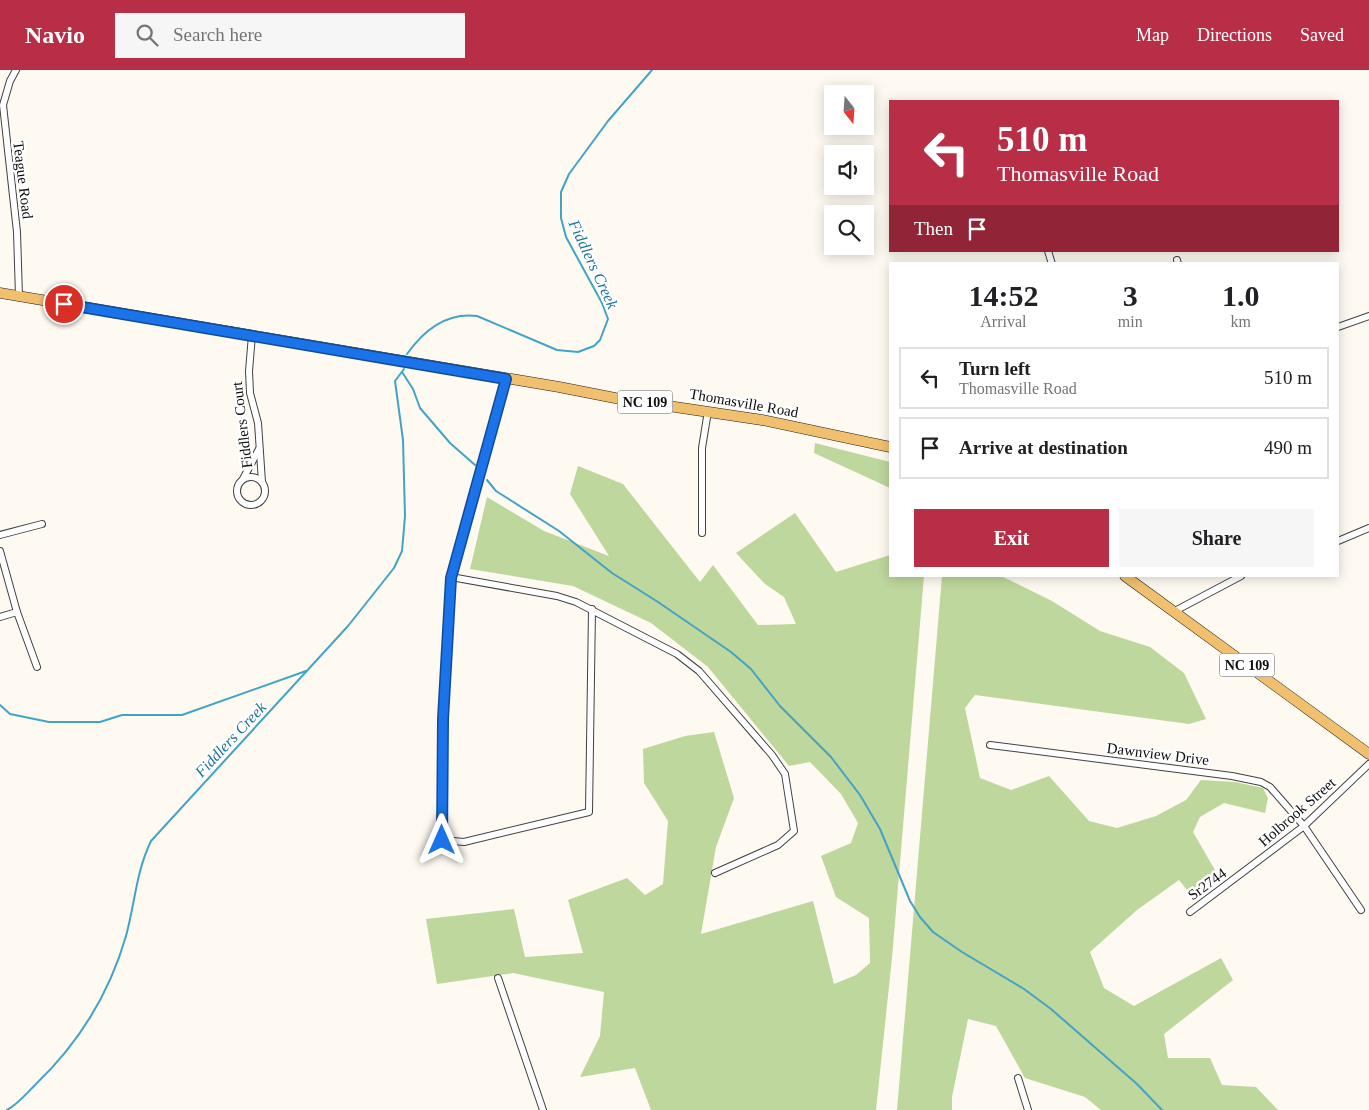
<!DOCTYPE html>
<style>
body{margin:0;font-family:Georgia,serif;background:#f6f6f6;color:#202124;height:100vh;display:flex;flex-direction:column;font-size:19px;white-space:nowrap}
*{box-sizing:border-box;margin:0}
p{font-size:16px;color:#757577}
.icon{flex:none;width:28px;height:28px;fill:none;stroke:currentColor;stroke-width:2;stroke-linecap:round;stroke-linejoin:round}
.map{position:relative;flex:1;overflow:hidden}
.drawer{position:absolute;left:889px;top:192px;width:450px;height:315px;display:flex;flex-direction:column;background:#fff;border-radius:0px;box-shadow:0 2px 12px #0003}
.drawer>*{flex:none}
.banner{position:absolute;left:889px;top:30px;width:450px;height:152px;border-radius:0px;box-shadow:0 2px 12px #0003;background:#b72e46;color:#fff;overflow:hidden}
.needle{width:32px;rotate:163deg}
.buttons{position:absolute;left:824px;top:15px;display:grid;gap:10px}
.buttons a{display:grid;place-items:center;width:50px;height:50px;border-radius:0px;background:#fff;box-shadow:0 2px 12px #0003;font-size:25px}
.pin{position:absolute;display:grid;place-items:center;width:42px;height:42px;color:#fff;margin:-21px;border:2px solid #fff;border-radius:50%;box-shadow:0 1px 5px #0007}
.me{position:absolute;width:55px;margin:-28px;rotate:0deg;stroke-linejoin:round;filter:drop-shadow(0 0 4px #0008)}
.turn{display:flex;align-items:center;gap:18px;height:105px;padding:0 25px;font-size:22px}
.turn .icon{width:65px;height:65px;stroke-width:2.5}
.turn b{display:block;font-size:35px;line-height:42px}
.then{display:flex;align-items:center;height:48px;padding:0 25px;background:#0003;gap:10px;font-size:19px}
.eta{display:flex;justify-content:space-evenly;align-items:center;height:85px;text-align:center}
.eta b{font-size:30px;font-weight:600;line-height:35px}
.cta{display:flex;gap:10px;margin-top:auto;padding:10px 25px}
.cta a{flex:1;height:58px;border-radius:0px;background:#b72e46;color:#fff;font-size:20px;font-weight:600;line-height:58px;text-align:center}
.cta a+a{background:#f6f6f6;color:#202124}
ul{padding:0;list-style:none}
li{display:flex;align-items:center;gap:15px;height:62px;margin:0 10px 8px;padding:0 15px;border:2px solid #e0e0e0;border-radius:0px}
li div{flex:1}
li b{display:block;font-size:19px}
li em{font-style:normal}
header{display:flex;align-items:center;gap:30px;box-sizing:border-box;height:70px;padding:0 25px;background:#b72e46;color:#fff}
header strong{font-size:24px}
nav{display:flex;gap:28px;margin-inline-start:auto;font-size:18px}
.search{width:350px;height:45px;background:#f6f6f6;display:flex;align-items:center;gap:12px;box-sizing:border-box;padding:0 18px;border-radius:0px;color:#757577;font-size:19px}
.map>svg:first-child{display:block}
.forest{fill:#bed79c}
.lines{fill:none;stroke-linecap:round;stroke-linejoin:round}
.stream{stroke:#43a3c6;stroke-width:2}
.street-casing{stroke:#414141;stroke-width:8}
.primary-casing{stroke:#1f1f1f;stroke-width:11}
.street{stroke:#fff;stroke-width:6}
.primary{stroke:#f1c06e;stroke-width:10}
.route-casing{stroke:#114b97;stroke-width:12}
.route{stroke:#1a73e8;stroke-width:9}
.labels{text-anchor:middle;stroke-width:5;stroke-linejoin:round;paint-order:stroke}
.shield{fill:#fff;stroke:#565656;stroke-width:1}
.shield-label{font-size:14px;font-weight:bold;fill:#0e0e0e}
.street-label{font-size:15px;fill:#0e0e0e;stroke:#fff}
.water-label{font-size:16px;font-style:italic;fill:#1e749a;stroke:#fff}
</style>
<header>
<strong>Navio</strong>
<div class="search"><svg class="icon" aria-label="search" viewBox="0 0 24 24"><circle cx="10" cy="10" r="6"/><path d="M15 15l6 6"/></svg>Search here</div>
<nav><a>Map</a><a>Directions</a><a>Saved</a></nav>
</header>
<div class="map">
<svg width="1369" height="1040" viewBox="0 0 1369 1040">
<rect width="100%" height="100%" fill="#fefaf1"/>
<g class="forest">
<polygon points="815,373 890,392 890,418 814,383"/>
<polygon points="578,396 623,414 700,512 713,495 758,555 796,554 784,527 765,514 736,483 795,443 836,502 890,485 890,506 924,506 892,888 876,1040 651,1040 635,998 580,1007 600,966 604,922 513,903 437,914 426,849 514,839 525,887 583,883 568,830 627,808 645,825 663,814 668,751 644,713 643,679 685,666 714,662 734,728 716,777 701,864 813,831 834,914 856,905 870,893 869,848 836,827 821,786 851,773 858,753 841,724 810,692 789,696 708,597 651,553 573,516 470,499 487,427 544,461 609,486 570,424"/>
<polygon points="942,506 1001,506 1052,531 1100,561 1150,577 1184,603 1206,649 1189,654 975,625 965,638 980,708 1011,720 1049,706 1089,751 1117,758 1156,746 1186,730 1201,710 1235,712 1263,718 1268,728 1265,743 1224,733 1200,747 1193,762 1219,807 1191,825 1179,810 1137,840 1090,882 1104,918 1134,936 1221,888 1233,910 1164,964 1168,988 1210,988 1222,1015 1256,1017 1278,1040 1101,1040 1085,1027 1025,1008 996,956 968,949 952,1027 952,1040 897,1040"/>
</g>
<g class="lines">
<g class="stream">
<path d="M407,284C424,260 446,242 477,246L557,280L578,282L594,276L600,270L608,249L602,233L566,167L561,148V122L569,104L608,51L652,0"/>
<polyline points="402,302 413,319 420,338 450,373 475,395"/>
<polyline points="487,410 496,421 559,461 612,503 658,532 731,582 751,599 780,636 831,687 860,725 880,759 910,831 920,847 933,862 962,882 1024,919 1051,939 1137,1014 1162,1040"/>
<polyline points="0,635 10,644 49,652 100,652 122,645 182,645 306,601"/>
<path d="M7,1040C18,1034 26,1024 35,1015C79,973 109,925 126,866C135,833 136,802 151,771L348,556L394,498L402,481L405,446L403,370L395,311L404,299"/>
</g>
<defs>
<g id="street">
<polyline points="16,0 10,11 3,35 17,162 19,226"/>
<polyline points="1048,181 1052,194"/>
<polyline points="1177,190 1178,194"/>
<polyline points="1338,257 1369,246"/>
<polyline points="252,265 249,301 250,323 258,353 262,412"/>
<polyline points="506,309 451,507 443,649 442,770 464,772 589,742 592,539"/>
<circle cx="251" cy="421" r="14"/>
<polyline points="243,409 259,379"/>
<polyline points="702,463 702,378 708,341"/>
<polyline points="0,465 42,454"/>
<polyline points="1338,471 1369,458"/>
<polyline points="0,481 17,542 37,597"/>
<polyline points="451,507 557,526 576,532 677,584 699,601 772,685 785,704 794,761 778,775 715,803"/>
<polyline points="1173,542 1241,506"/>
<polyline points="0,547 17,542"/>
<polyline points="990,675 1232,706 1261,712 1270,717 1304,756 1361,840"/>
<polyline points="1190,842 1304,756 1369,694"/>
<polyline points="498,908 543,1040"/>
<polyline points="1018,1008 1028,1040"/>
</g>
<g id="primary">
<polyline points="0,223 559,317 615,328 762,350 890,377"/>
<polyline points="1125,506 1369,684"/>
</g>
</defs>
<use href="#street" class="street-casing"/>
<use href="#primary" class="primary-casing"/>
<use href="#street" class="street"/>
<use href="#primary" class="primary"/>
</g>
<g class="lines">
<defs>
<polyline id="route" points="64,234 506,309 451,508 443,649 442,770"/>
</defs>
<use href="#route" class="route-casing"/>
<use href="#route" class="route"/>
</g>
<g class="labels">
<g class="shield">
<rect x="617.5" y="320.5" width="55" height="23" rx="4"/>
<rect x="1219.5" y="583.5" width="55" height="23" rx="4"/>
</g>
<g class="shield-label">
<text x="645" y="337">NC 109</text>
<text x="1247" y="600">NC 109</text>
</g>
<g class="street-label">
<text transform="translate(23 110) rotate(83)" y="5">Teague Road</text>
<text transform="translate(744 333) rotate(10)" y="5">Thomasville Road</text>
<text transform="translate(242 355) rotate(-97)" y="5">Fiddlers Court</text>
<text transform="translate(1158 684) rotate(7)" y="5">Dawnview Drive</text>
<text transform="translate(1297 742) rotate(-41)" y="5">Holbrook Street</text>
<text transform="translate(1207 814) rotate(-36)" y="5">Sr2744</text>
</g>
<g class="water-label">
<text transform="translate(594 194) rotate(65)" y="6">Fiddlers Creek</text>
<text transform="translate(230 669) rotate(-47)" y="6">Fiddlers Creek</text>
</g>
</g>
</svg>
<div class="buttons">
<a><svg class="needle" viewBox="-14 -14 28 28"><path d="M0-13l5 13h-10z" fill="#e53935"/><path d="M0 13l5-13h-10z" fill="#757577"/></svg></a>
<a><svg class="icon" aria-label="sound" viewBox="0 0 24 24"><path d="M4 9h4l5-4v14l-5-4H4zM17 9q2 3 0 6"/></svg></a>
<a><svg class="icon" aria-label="search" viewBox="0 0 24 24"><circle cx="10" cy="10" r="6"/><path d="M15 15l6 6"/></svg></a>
</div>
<div class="pin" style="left:64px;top:234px;background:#d93025"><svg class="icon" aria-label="arrive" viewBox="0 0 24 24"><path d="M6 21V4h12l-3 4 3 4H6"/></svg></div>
<svg class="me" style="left:442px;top:770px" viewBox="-20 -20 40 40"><path d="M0-17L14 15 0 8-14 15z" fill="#1a73e8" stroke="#fff" stroke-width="4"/></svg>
<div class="banner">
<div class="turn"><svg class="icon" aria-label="left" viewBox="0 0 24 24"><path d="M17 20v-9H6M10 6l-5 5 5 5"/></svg><div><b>510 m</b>Thomasville Road</div></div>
<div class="then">Then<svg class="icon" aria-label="arrive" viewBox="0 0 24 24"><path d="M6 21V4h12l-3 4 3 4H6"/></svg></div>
</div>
<section class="drawer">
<div class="eta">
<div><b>14:52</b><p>Arrival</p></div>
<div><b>3</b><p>min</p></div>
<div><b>1.0</b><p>km</p></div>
</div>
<ul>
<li><svg class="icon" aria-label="left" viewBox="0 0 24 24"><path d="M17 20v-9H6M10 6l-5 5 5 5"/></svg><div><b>Turn left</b><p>Thomasville Road</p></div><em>510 m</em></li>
<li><svg class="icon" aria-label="arrive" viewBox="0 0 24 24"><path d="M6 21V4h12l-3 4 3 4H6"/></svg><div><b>Arrive at destination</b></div><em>490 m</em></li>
</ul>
<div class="cta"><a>Exit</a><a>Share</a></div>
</section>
</div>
